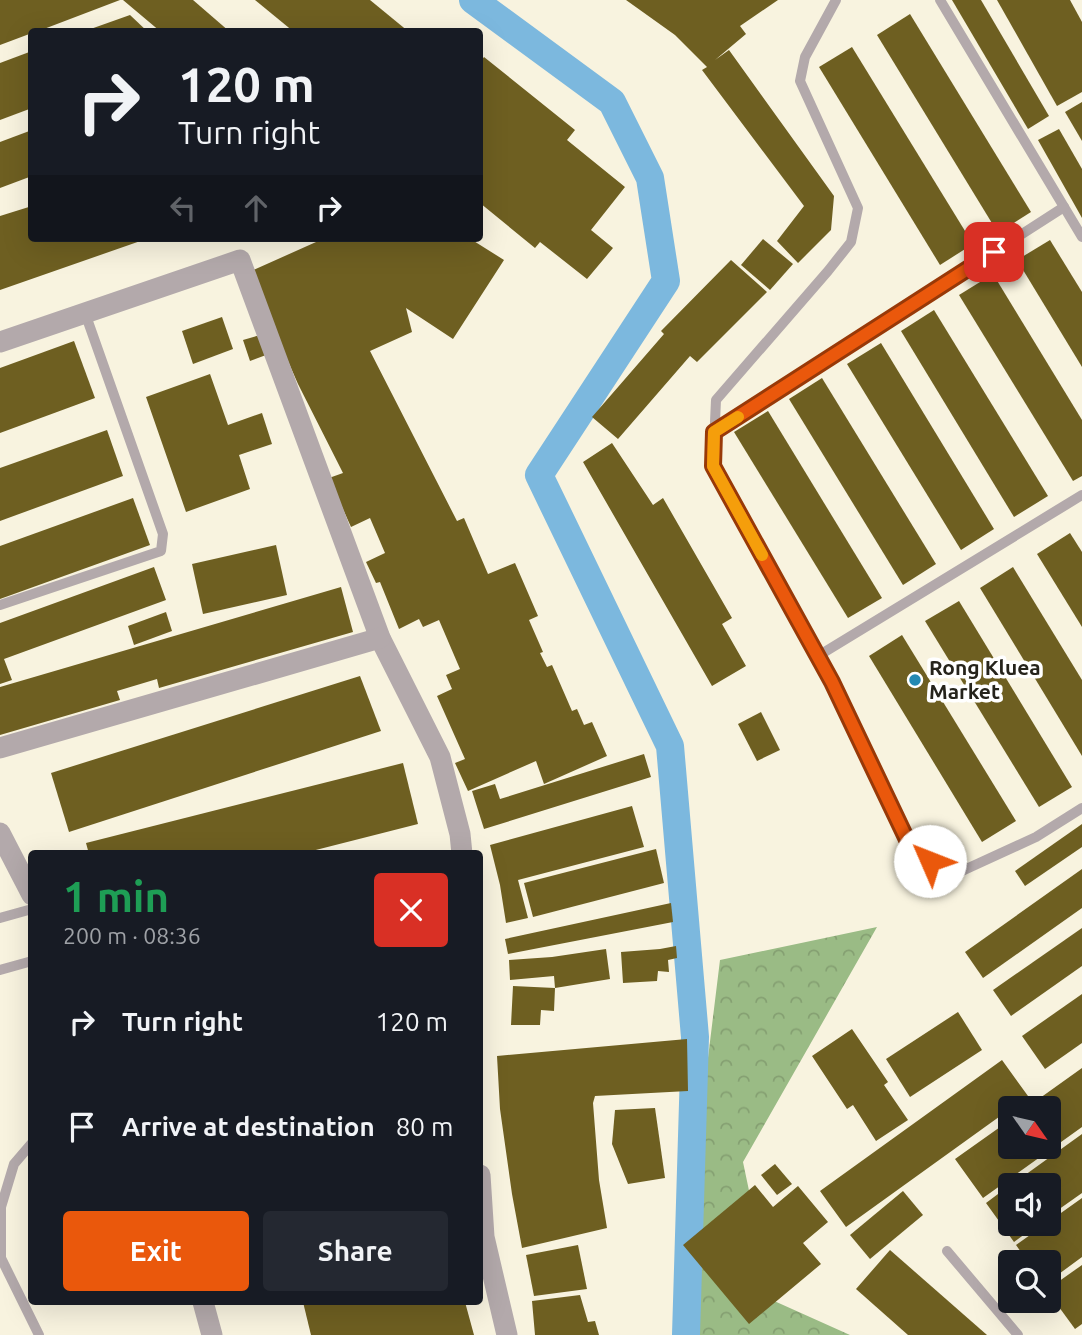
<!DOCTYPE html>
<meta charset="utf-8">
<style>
body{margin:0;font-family:Ubuntu,sans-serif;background:#242831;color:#f1f3f6;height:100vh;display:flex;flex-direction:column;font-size:26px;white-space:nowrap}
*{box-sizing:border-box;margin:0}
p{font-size:23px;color:#9ea1a6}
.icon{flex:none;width:38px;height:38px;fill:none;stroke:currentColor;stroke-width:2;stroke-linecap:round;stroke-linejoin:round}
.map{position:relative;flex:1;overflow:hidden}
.sheet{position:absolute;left:28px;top:850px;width:455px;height:455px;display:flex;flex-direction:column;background:#171b24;border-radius:7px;box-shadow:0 7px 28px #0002}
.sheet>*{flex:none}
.banner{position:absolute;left:28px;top:28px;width:455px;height:214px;border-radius:7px;box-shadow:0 7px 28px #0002;background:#171b24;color:#f1f3f6;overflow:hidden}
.needle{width:46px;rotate:124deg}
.controls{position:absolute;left:998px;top:1096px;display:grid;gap:14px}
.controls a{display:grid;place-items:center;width:63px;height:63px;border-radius:7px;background:#171b24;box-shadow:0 7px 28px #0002;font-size:35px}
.pin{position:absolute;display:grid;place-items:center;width:60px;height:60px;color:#fff;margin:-30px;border-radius:14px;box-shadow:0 4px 10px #0006}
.me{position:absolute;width:77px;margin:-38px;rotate:314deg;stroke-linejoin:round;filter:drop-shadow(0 0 5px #0008)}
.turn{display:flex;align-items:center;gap:24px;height:147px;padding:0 35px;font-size:32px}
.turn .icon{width:91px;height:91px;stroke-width:2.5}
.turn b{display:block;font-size:49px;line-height:60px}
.lanes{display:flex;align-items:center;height:66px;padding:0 35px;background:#0003;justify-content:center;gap:35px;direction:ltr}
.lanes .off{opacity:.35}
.round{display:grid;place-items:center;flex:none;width:74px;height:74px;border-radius:7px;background:#242831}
.overview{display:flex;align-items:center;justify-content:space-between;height:119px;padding:0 35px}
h1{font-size:42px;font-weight:600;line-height:52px;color:#1e9e55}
.button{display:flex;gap:14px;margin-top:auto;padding:14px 35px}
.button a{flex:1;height:80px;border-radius:7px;background:#ea580c;color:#fff;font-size:28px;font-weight:600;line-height:80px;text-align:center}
.button a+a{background:#242831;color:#f1f3f6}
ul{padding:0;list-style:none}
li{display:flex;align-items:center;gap:21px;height:105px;padding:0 35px}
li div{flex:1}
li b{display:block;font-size:26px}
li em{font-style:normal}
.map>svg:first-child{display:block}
.forest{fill:url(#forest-crowns)}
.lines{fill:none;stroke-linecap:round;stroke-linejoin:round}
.canal{stroke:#7cb8de;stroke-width:28}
.building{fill:#6e5f21}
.service{stroke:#b3a9ab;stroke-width:10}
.minor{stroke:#b3a9ab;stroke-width:21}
.tertiary{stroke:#b3a9ab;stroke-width:21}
.route-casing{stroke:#983908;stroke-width:18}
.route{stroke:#ea580c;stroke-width:12}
.slow{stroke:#f59e0b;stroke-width:12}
.poi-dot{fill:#2389b2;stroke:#fff;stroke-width:2.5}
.labels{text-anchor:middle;stroke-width:7;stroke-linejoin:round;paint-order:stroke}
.poi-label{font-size:21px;font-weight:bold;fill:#25231b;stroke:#fff;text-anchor:start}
</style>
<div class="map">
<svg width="1082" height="1335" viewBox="0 0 1082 1335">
<defs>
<pattern id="forest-crowns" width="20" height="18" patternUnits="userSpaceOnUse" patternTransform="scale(1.75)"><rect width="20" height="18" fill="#9abb85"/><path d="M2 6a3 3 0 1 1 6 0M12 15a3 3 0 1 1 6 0" fill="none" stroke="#85a072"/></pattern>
</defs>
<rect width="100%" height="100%" fill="#f8f3df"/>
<polygon class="forest" points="877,927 743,1162 772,1300 850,1335 674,1335 720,960"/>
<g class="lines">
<polyline class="canal" points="473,0 612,102 650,178 666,281 539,475 670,746 695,1037 686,1335"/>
</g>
<g class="building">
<polygon points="0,0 120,0 36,32 32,32 32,33 0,45"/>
<polygon points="123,0 193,0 230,32 161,32"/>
<polygon points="255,0 370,0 409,32 294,32"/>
<polygon points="626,0 778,0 740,26 746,34 715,60 729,50 834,196 831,230 798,263 777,241 804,206 702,70 707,67 675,35"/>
<polygon points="952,0 981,0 1049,116 1028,129"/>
<polygon points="997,0 1070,0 1082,22 1082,92 1057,106"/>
<polygon points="910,14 1031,212 998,233 877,35"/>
<polygon points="130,15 148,32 85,32 85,31"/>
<polygon points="852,47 973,244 940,265 819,67"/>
<polygon points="32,51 32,108 0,120 0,63"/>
<polygon points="484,57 575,130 567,140 625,187 591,230 613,248 587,279 540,242 535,248 480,203 480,62"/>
<polygon points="1082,102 1082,141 1065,112"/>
<polygon points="1059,129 1082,169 1082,218 1038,140"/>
<polygon points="32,130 32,176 0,188 0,142"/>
<polygon points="32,206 32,238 149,238 0,290 0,216"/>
<polygon points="325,238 469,238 504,260 453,339 406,308 412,332 370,351 457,521 464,518 488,574 515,563 538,616 529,620 543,652 540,653 547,667 552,665 572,711 577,709 584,725 592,722 607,756 544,784 536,761 468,791 455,763 465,759 437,696 452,689 446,675 460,669 439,620 423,627 419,619 399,629 380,582 376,583 366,562 385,553 370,518 351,527 329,478 343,473 298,384 249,272"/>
<polygon points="763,239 793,264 770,290 741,265"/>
<polygon points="1050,240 1082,292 1082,367 1017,260"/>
<polygon points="731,260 767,292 697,362 690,356 618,439 592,417 664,334 661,331"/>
<polygon points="993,274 1082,420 1082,476 1073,481 959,295"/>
<polygon points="934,310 1048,496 1014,517 901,331"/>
<polygon points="222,317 233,349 193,364 182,331"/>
<polygon points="260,335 266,355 250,361 243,340"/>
<polygon points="74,341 95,398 0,433 0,368"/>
<polygon points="881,343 994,529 961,550 847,364"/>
<polygon points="210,374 228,425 262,413 272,444 239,455 250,489 186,512 146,397"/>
<polygon points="822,378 936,564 903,585 789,399"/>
<polygon points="768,411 882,598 848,618 734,432"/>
<polygon points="107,430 123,476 0,521 0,468"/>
<polygon points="612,443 653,505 663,498 732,618 722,624 746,666 712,686 583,462"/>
<polygon points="133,498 150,545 0,599 0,546"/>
<polygon points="1070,533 1082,552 1082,627 1037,554"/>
<polygon points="276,545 287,595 203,614 192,564"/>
<polygon points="154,567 166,600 4,659 12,680 0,684 0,623"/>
<polygon points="1013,567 1082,680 1082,756 980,588"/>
<polygon points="341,587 353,632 159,688 157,679 117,691 120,700 0,735 0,687"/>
<polygon points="959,601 1072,787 1039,807 925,621"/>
<polygon points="166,612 172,631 134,645 128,626"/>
<polygon points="902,635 1016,821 982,842 869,656"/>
<polygon points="360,676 381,731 69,832 51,773"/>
<polygon points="761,712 780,750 757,761 738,724"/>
<polygon points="644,754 651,777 484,829 472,791 495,784 500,799"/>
<polygon points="403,763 418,824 300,854 89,854 86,843"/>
<polygon points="632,806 644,847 518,880 528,918 506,923 500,885 490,845"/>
<polygon points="1082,824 1082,847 1025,886 1015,871"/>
<polygon points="656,849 664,883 533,917 524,883"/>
<polygon points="1082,869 1082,908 983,978 965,952"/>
<polygon points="671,903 673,922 508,954 505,939"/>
<polygon points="1082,928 1082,966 1011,1016 993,990"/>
<polygon points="676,946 677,958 668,960 669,972 658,971 657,981 623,983 621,952 660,949"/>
<polygon points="606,949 610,979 555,988 554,976 510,980 509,960 552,957"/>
<polygon points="513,986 555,988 554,1011 541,1010 540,1025 511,1025"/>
<polygon points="1082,994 1082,1043 1045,1069 1022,1036"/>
<polygon points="958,1012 982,1050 910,1097 886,1059"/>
<polygon points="852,1029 888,1082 884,1085 908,1120 876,1141 853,1105 847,1109 812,1056"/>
<polygon points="687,1039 688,1091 595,1096 593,1103 599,1180 607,1228 522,1248 512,1194 500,1109 497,1056"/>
<polygon points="1002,1060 1028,1096 1012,1108 1010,1108 1010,1109 846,1227 820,1191"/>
<polygon points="1082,1068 1082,1127 983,1198 955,1159 1010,1120 1010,1146 1048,1146 1048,1108 1026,1108"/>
<polygon points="655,1108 665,1178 628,1184 612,1144 615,1110"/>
<polygon points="1082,1134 1082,1193 1048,1217 1048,1185 1011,1185"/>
<polygon points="775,1164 792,1184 777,1195 761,1175"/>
<polygon points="755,1185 773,1207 798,1186 828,1222 803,1243 821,1264 749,1324 683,1245"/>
<polygon points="1010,1185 1010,1223 1040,1223 1014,1242 986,1203"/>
<polygon points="903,1191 923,1215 870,1259 850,1235"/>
<polygon points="1082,1198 1082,1257 1048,1282 1048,1262 1028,1262 1016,1245"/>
<polygon points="578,1245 587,1289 534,1296 526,1255"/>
<polygon points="890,1250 987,1335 908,1335 856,1289"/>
<polygon points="1082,1265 1082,1324 1075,1329 1048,1292 1048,1289"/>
<polygon points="580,1295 588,1322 595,1321 599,1335 535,1335 532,1301"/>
<polygon points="303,1302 465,1302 474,1335 311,1335"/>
</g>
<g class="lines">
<g class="service">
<polyline points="836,0 805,57 800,81 858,208 851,242 828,271 716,400 713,466 832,682 910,846 951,876 1036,837 1082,808"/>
<polyline points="940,0 1082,237"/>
<polyline points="714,432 1064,207"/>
<polyline points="0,605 161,551 163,534 85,313"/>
<polyline points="818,656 1082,495"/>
<polyline points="0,918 32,909"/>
<polyline points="0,970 32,961"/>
<polyline points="32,1143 14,1164 1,1207 1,1258 39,1335"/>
<polyline points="947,1251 1018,1335"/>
</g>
<g class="minor">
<polyline points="0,342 240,260 380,638 440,757 460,834 462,854"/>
<polyline points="0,748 380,638"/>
<polyline points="480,1175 484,1237 507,1335"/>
</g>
<g class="tertiary">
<polyline points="0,833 32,895"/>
<polyline points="203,1302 212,1335"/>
</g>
</g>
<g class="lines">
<defs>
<polyline id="route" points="930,861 910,846 832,682 713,466 714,432 994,252"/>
</defs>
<use href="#route" class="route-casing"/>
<use href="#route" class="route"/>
<polyline class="slow" points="738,417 714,432 713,466 762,555"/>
</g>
<circle class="poi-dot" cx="915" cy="680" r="7"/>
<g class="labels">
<g class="poi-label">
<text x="929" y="675">Rong Kluea<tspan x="929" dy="24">Market</tspan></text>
</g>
</g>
</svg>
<div class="controls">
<a><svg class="needle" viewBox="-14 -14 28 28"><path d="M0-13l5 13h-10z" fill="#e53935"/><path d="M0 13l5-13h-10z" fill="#9ea1a6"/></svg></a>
<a><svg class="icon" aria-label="sound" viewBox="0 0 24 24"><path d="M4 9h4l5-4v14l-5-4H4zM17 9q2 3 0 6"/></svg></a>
<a><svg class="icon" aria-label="search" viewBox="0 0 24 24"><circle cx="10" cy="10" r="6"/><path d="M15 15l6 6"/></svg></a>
</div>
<div class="pin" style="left:994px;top:252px;background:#d93025"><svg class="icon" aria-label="arrive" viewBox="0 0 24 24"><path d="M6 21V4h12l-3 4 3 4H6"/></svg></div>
<svg class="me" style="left:930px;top:861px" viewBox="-20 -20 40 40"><circle r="19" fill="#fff"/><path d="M0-13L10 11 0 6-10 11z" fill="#ea580c"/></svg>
<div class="banner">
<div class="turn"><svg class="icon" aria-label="right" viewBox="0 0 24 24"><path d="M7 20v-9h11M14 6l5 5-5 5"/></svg><div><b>120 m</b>Turn right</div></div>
<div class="lanes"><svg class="icon off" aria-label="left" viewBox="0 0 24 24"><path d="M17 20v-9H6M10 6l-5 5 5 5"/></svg><svg class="icon off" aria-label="ahead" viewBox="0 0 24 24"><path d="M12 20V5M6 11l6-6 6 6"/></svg><svg class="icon" aria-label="right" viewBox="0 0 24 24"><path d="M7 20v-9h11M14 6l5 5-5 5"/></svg></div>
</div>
<section class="sheet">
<div class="overview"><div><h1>1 min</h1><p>200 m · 08:36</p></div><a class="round" style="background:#d93025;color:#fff"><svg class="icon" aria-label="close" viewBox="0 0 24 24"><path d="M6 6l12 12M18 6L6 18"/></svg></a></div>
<ul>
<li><svg class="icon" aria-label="right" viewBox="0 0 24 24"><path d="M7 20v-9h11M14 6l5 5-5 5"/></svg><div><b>Turn right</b></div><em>120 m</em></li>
<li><svg class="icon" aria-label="arrive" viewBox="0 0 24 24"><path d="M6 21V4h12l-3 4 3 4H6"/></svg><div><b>Arrive at destination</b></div><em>80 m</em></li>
</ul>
<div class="button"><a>Exit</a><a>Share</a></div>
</section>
</div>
